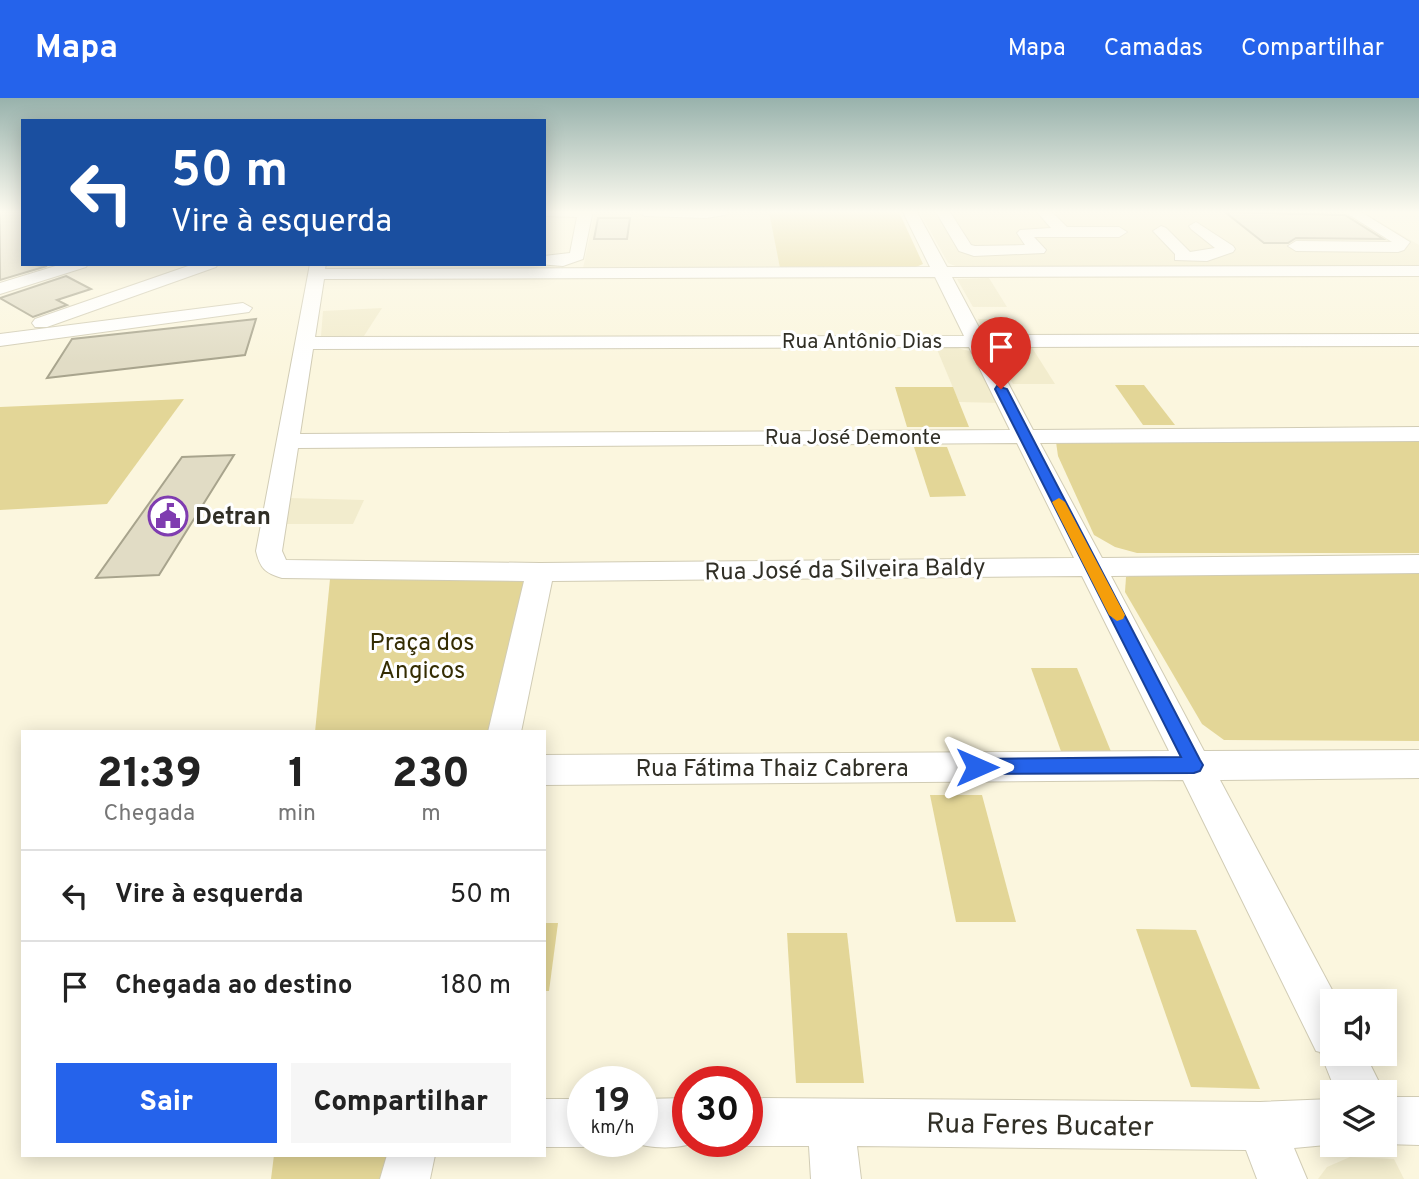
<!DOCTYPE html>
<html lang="pt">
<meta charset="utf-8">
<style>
body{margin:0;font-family:Overpass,sans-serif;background:#f6f6f6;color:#222;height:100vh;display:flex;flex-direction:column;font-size:26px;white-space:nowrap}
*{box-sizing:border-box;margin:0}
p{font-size:23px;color:#767676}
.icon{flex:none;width:38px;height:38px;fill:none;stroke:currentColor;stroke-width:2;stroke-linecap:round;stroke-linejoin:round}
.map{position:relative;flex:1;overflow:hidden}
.details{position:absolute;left:21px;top:632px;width:525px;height:427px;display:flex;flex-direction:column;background:#fff;border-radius:0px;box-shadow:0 4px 18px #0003}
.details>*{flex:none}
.banner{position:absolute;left:21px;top:21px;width:525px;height:147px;border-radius:0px;box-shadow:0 4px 18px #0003;background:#1a4fa0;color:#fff;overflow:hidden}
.fabs{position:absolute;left:1320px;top:891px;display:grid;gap:14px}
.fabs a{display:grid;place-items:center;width:77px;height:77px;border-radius:0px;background:#fff;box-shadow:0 4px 18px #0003;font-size:35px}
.speed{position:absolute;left:567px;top:968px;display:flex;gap:14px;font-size:35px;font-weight:700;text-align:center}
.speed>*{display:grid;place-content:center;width:91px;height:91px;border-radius:50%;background:#fff;box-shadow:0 4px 18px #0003;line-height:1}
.speed small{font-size:18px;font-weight:400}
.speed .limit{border:10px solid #d22;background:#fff;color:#111}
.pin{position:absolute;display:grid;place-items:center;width:60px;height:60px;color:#fff;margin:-72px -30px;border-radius:50% 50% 50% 0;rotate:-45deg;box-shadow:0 0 7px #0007}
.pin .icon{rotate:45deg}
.me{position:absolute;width:77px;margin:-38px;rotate:90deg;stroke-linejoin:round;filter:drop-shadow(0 0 5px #0008)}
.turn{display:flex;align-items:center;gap:24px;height:147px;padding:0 35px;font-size:32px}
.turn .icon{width:91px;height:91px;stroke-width:2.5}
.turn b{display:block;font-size:49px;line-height:60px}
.eta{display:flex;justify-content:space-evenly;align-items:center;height:119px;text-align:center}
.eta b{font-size:42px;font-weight:800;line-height:49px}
.button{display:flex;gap:14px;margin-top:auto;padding:14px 35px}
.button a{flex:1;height:80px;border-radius:0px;background:#2563eb;color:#fff;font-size:28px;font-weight:800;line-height:80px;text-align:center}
.button a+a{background:#f6f6f6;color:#222}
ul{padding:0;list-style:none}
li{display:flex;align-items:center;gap:21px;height:91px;padding:0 35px;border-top:2px solid #e0e0e0}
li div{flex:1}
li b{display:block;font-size:26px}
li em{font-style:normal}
header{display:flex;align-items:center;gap:42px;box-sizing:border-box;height:98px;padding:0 35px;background:#2563eb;color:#fff}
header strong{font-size:33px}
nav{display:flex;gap:38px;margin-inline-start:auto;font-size:24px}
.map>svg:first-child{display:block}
.built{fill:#f2eccd}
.green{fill:#e3d697}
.building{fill:#e1dcc5;stroke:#a8a48d;stroke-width:2}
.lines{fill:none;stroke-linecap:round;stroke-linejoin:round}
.minor-casing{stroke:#d1ccb5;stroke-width:2}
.minor{fill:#fff;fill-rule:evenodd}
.route{fill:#2563eb;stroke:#184099;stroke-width:2}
.slow{fill:#f59e0b}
.labels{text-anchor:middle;stroke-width:6;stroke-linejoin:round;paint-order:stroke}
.far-street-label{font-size:21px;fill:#312f26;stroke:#fff}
.poi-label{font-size:24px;font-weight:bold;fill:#312f26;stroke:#fff;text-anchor:start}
.street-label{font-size:24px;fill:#312f26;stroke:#fff}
.park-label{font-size:24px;fill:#352d03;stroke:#fff}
.near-street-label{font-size:28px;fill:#312f26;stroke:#fff}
</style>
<header>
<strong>Mapa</strong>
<nav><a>Mapa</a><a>Camadas</a><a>Compartilhar</a></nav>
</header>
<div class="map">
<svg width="1419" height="1081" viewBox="0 0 1419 1081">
<rect width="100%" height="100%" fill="#fbf6de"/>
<g class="built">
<polygon points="595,114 769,114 780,168 583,170"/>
<polygon points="920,114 1363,114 1419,147 1419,169 960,170 948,165"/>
<polygon points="989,180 1007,209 973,209 957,181"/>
<polygon points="382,210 362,241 321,238 323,213"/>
<polygon points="978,221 1014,221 1024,239 989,235 983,232"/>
<polygon points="1031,248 1055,286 1013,286 999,260 999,255 1007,250"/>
<polygon points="936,249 954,249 973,254 1001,305 959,304"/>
<polygon points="288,400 364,402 353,426 283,426"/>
<polygon points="1350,1059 1394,1061 1404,1081 1318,1081 1327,1069"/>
</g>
<g class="green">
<polygon points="769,114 899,114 923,166 916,169 780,170"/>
<polygon points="1115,287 1144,287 1175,327 1143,327"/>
<polygon points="895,289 953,289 969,329 907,329"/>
<polygon points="184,301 107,406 0,412 0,309"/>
<polygon points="1419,340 1419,455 1137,455 1115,449 1094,437 1058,358 1056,344"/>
<polygon points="914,349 947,349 966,398 930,399"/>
<polygon points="1150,473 1419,474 1419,643 1224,642 1202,626 1125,494 1126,479"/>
<polygon points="330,481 527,482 493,633 315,634"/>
<polygon points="1031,570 1077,570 1112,656 1062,656"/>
<polygon points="930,697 982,697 1016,824 956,824"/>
<polygon points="544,825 558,825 549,893 544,893"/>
<polygon points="1136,831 1196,832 1260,991 1191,989"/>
<polygon points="787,835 847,835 864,985 796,985"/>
<polygon points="274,1057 395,1057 389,1081 271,1081"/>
</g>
<g class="building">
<polygon points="0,114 23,114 23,166 47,168 0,182"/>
<polygon points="1225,114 1345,117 1383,141 1296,140 1288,145 1264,145"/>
<polygon points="598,120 630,120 627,141 594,141"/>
<polygon points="66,178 91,191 57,202 67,207 33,219 0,200"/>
<polygon points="256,221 245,257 47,280 72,241"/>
<polygon points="234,357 159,477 96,480 182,359"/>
</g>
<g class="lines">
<defs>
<g id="minor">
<polygon points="544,114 590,114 592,117 583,161 563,168 538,166 544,166 544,158 570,155 577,119 544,118"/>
<polygon points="638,114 727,114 725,117 706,120 645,118"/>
<path d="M903,114H917L947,169L1419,168V178L952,179L983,237L1419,236V248L989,249L1033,332L1419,329V343L1040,345L1102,460L1419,457V475L1111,478L1204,653L1419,652V680L1220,682L1338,903H1332V956H1365L1384,994H1336L1320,954L1316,953L1183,682L544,687V657L1169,653L1082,478L552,483L521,634H488L524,483L282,480C265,475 260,470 256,453L310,166H326L325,171L930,169ZM935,179L964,238L315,239L324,181ZM969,249L1010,332L300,336L313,251ZM1017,345L1074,460L540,465L286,462L282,453L298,350Z"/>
<polygon points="936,114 950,114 971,147 975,148 1025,147 1017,135 1020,132 1051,130 1037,114 1052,114 1067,129 1119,129 1127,134 1119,139 1034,139 1046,152 1044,155 974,158 959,153"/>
<polygon points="1345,114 1361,114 1410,144 1404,152 1398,154 1296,153 1288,148 1296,143 1392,144"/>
<polygon points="1196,124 1233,148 1235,151 1233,154 1207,163 1175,162 1175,156 1153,133 1161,128 1166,130 1190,154 1215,150 1191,131 1189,128"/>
<polygon points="62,166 88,166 86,169 0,196 0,185"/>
<polygon points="194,166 218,166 216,169 47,229 35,229 32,225 35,221"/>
<polygon points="243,205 252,210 249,214 0,248 0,236"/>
<polygon points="1384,999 1419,999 1419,1047 1384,1046"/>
<path d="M688,1000V1043H699C679,1052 649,1051 628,1043H642V1001Z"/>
<polygon points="747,1000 1260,1004 1332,1001 1332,1046 1337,1046 1294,1050 1307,1081 1257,1081 1246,1052 857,1048 861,1081 811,1081 809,1048 747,1048 736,1043 747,1043"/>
<polygon points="544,1001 583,1001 583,1043 597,1043 583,1049 544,1049"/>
<polygon points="387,1057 435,1057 430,1081 380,1081"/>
</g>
</defs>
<use href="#minor" class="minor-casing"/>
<use href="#minor" class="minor"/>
</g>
<linearGradient id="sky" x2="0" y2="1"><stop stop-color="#98b2ac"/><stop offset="0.43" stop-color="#fdfbf0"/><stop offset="1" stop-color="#fdfbf0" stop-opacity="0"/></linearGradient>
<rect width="1419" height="265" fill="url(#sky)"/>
<polygon class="route" points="997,288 1007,291 1200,662 1203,667 1200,673 1194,675 977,676 971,674 968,669 971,663 977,661 1181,659 995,291"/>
<polygon class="slow" points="1059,400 1065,404 1125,517 1123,521 1117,523 1109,517 1052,404"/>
<defs>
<symbol id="civic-ring" viewBox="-11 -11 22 22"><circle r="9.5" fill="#fff" stroke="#7f3cb0" stroke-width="1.5"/><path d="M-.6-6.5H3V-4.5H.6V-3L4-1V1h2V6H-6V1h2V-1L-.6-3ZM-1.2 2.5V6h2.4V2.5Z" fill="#7f3cb0"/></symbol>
</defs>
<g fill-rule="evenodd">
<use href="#civic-ring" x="146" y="396" width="44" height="44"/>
</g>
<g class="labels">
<g class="far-street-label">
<text x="862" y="250">Rua Antônio Dias</text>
<text x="853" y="346">Rua José Demonte</text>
</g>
<g class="poi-label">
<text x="195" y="426">Detran</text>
</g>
<g class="street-label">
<text transform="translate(845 471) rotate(-1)" y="8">Rua José da Silveira Baldy</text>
<text x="772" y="678">Rua Fátima Thaiz Cabrera</text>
</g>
<g class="park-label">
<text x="422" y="552">Praça dos<tspan x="422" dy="28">Angicos</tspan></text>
</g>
<g class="near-street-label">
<text transform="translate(1040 1026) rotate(1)" y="10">Rua Feres Bucater</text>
</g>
</g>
</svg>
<div class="fabs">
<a><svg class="icon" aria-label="sound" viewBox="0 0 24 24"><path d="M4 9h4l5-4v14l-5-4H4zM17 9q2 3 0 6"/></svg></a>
<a><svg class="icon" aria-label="layers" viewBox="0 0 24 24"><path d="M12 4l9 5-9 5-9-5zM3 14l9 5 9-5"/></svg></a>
</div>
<div class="speed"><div>19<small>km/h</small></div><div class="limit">30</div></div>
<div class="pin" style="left:1001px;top:291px;background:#d93025"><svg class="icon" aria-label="arrive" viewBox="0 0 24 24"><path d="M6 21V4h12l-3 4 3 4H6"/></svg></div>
<svg class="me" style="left:977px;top:669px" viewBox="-20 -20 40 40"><path d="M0-17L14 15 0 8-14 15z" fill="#2563eb" stroke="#fff" stroke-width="4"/></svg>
<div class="banner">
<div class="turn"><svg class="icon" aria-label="left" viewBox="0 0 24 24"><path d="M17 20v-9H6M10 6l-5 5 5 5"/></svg><div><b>50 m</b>Vire à esquerda</div></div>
</div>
<section class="details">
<div class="eta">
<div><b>21:39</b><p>Chegada</p></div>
<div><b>1</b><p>min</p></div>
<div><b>230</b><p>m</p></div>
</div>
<ul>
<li><svg class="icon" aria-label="left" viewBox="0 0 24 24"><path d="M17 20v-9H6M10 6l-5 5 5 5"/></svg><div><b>Vire à esquerda</b></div><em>50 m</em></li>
<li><svg class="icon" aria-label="arrive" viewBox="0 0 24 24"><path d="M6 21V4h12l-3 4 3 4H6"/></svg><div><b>Chegada ao destino</b></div><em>180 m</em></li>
</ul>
<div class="button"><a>Sair</a><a>Compartilhar</a></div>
</section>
</div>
